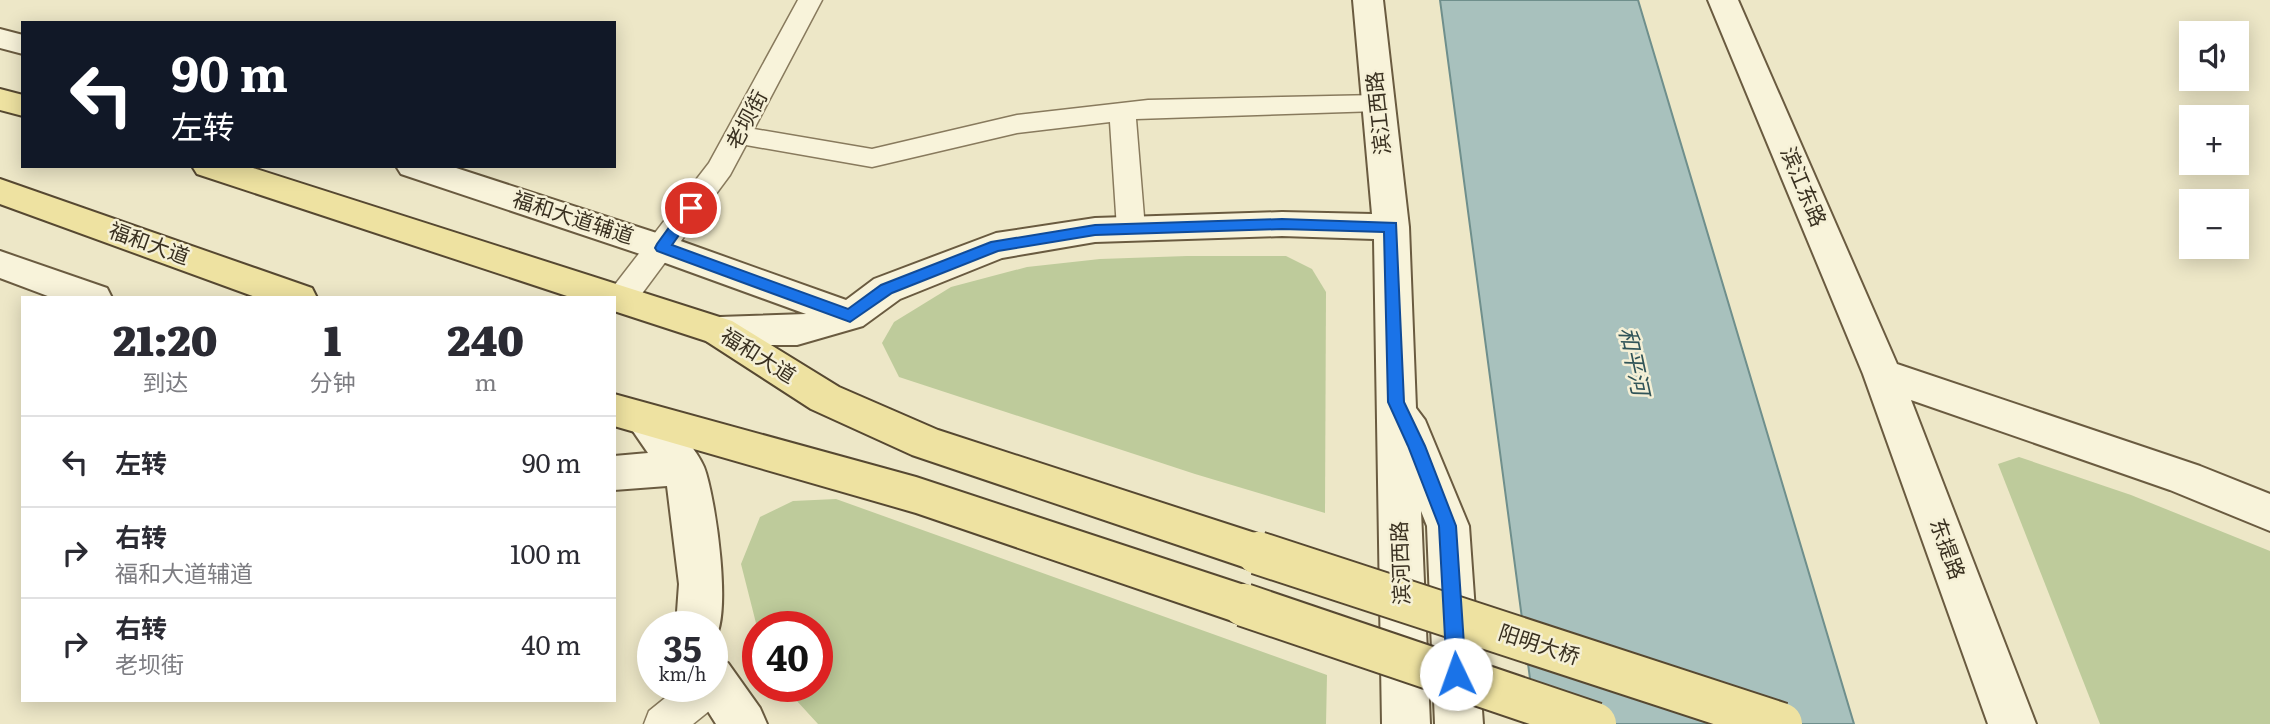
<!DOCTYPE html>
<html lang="zh">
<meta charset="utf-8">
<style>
body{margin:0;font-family:Literata,"Noto Sans SC",serif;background:#f7f7f7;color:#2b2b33;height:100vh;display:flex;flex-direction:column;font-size:26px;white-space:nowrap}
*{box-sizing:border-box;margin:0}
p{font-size:23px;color:#7c7c81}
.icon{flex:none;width:38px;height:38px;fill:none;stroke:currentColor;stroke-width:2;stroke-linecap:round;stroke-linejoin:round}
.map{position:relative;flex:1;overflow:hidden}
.panel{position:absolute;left:21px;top:296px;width:595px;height:406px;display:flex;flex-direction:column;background:#fff;border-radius:0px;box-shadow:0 4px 18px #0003}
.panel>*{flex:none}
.hud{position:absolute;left:21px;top:21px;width:595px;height:147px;border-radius:0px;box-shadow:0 4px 18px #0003;background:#111827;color:#fff;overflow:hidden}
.fabs{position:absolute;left:2179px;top:21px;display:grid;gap:14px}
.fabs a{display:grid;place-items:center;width:70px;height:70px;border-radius:0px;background:#fff;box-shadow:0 4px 18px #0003;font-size:35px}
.speed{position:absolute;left:637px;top:611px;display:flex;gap:14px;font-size:35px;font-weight:700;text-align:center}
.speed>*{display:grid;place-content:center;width:91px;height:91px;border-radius:50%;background:#fff;box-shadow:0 4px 18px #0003;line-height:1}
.speed small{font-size:18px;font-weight:400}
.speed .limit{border:10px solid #d22;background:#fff;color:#111}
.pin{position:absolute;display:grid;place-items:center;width:60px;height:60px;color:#fff;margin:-30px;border:4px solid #fff;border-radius:50%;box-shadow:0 2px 7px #0007}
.me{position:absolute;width:77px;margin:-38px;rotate:357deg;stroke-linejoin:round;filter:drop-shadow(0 0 5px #0008)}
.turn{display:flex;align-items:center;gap:24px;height:147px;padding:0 35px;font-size:32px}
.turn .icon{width:91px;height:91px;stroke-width:2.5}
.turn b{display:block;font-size:49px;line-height:60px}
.eta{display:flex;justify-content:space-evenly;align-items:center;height:119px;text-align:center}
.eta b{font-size:42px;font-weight:800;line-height:49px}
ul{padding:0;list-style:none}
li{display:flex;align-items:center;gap:21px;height:91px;padding:0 35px;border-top:2px solid #e1e1e2}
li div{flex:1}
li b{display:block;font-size:26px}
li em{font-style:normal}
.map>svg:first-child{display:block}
.green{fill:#becb9b}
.water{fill:#a8c1bd;stroke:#6f8f8c;stroke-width:2}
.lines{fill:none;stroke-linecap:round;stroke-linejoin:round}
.street-casing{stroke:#887a5d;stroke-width:3}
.secondary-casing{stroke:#6a5b40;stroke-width:4}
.primary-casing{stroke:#564831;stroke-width:4}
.street{fill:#f8f3da;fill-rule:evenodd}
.secondary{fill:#f8f3da;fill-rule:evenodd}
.primary{fill:#eee2a1;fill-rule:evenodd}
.primary-bridge-casing{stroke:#564831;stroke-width:46;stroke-linecap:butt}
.primary-bridge{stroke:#eee2a1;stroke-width:42}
.route{fill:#1a73e8;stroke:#114b97;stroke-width:2}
.labels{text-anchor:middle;stroke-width:5;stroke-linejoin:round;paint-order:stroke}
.street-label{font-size:21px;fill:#393020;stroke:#f5f0d6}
.water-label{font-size:23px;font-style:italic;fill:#305458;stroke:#f5f0d6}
</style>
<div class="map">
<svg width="2270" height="724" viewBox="0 0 2270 724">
<rect width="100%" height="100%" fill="#ede7c7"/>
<g class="green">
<polygon points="1187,256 1286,256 1312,269 1326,292 1325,513 1195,474 899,377 882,343 894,322 951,287 1027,267 1100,259"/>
<polygon points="2019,457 2131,495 2270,551 2270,724 2100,724 1998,464"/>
<polygon points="836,499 1327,675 1326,724 818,724 796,700 788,686 817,686 817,626 758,626 758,631 741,564 760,517 793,501"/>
</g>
<polygon class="water" points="1440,0 1638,0 1854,724 1536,724"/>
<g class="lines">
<defs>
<g id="street">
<polygon points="798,0 822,0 754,129 872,149 1017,115 1148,100 1378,95 1387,97 1391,103 1387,109 1378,111 1136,119 1145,229 1141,236 1131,239 1121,236 1117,229 1110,122 1017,133 872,167 746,145 730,175 632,307 621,310 614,308 614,298 607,298 610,291 709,163"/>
<polygon points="712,669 724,673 729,686 724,699 693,724 644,724 649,711 680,686 712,686"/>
</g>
<g id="secondary">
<polygon points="1353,0 1383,0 1409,227 1416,408 1425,420 1469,526 1483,724 1435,724 1427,526 1421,511 1430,724 1382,724 1374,239 1282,236 1095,242 1002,258 900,299 863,326 797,345 719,345 706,341 700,331 706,321 719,317 806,314 649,257 401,174 396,166 450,166 675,239 846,300 874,279 996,233 1095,218 1282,212 1372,214"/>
<polygon points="1708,0 1738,0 1897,364 2200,466 2270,494 2270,531 2170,490 1911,400 2036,724 1988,724 1863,374"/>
<polygon points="0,29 23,35 23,54 0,48"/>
<polygon points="0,251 107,288 112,298 53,298 0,278"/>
<path d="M646,405C651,406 657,408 661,411C673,421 698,452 704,467C715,495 734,622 712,642V626H676L679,584L667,486L614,490V456L648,453L626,421L632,410Z"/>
<polygon points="712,656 728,663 760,708 767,724 716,724 692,686 712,686"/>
</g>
<g id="primary">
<polygon points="0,89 23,95 23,116 0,110"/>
<polygon points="192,166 247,166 732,321 839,387 938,430 1258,534 1273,540 1280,553 1273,566 1258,572 912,455 811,409 706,341 614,311 614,298 573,298 197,174"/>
<polygon points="0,179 312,288 317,298 258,298 0,204"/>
<polygon points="614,394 916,477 1244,585 1260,591 1266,605 1260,619 1244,625 916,513 614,426"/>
</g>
</defs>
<use href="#street" class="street-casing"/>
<use href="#secondary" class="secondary-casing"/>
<use href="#primary" class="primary-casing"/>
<use href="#street" class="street"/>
<use href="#secondary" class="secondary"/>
<use href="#primary" class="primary"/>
<defs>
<g id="primary-bridge">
<polyline points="1258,553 1781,724"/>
<polyline points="1244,605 1595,724"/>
</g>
</defs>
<use href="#primary-bridge" class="primary-bridge-casing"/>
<use href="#primary-bridge" class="primary-bridge"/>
</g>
<polygon class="route" points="691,203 698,208 672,245 848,309 881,285 991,242 1095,225 1282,219 1396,223 1404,402 1425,446 1456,526 1466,674 1463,681 1456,683 1450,681 1447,674 1439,526 1408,446 1388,402 1384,232 1282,229 1095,235 998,251 892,293 850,322 657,251 655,248 657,244 686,204"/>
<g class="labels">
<g class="street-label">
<text transform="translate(1379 113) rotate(-96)" y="7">滨江西路</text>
<text transform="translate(747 120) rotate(-62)" y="7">老坝街</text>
<text transform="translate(1803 187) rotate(67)" y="7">滨江东路</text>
<text transform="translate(573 218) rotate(18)" y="7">福和大道辅道</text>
<text transform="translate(149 244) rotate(20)" y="7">福和大道</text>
<text transform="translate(758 356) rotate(32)" y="7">福和大道</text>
<text transform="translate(1947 549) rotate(70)" y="7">东提路</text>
<text transform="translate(1401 563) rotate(-92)" y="7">滨河西路</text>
<text transform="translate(1539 645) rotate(18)" y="7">阳明大桥</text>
</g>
<g class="water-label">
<text transform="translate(1634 361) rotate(78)" y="8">和平河</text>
</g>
</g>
</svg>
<div class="fabs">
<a><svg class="icon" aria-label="sound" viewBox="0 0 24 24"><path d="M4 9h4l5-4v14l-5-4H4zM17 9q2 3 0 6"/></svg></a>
<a>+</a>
<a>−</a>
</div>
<div class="speed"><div>35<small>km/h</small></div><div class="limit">40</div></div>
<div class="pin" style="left:691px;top:208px;background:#d93025"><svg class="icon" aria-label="arrive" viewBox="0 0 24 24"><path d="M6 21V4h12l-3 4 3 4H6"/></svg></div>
<svg class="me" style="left:1456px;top:674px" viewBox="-20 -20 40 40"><circle r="19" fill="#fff"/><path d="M0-13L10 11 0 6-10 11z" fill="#1a73e8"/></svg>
<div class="hud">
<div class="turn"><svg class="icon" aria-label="left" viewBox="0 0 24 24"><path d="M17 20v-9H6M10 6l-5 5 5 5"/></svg><div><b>90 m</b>左转</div></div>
</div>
<section class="panel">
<div class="eta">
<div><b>21:20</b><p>到达</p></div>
<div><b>1</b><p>分钟</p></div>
<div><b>240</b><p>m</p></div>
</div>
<ul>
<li><svg class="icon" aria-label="left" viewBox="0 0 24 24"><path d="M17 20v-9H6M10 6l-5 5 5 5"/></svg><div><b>左转</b></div><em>90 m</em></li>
<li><svg class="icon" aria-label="right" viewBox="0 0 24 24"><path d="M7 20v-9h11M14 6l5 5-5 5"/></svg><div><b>右转</b><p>福和大道辅道</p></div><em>100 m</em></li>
<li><svg class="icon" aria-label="right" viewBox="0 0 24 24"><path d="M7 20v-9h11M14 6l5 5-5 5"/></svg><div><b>右转</b><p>老坝街</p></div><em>40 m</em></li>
</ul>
</section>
</div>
